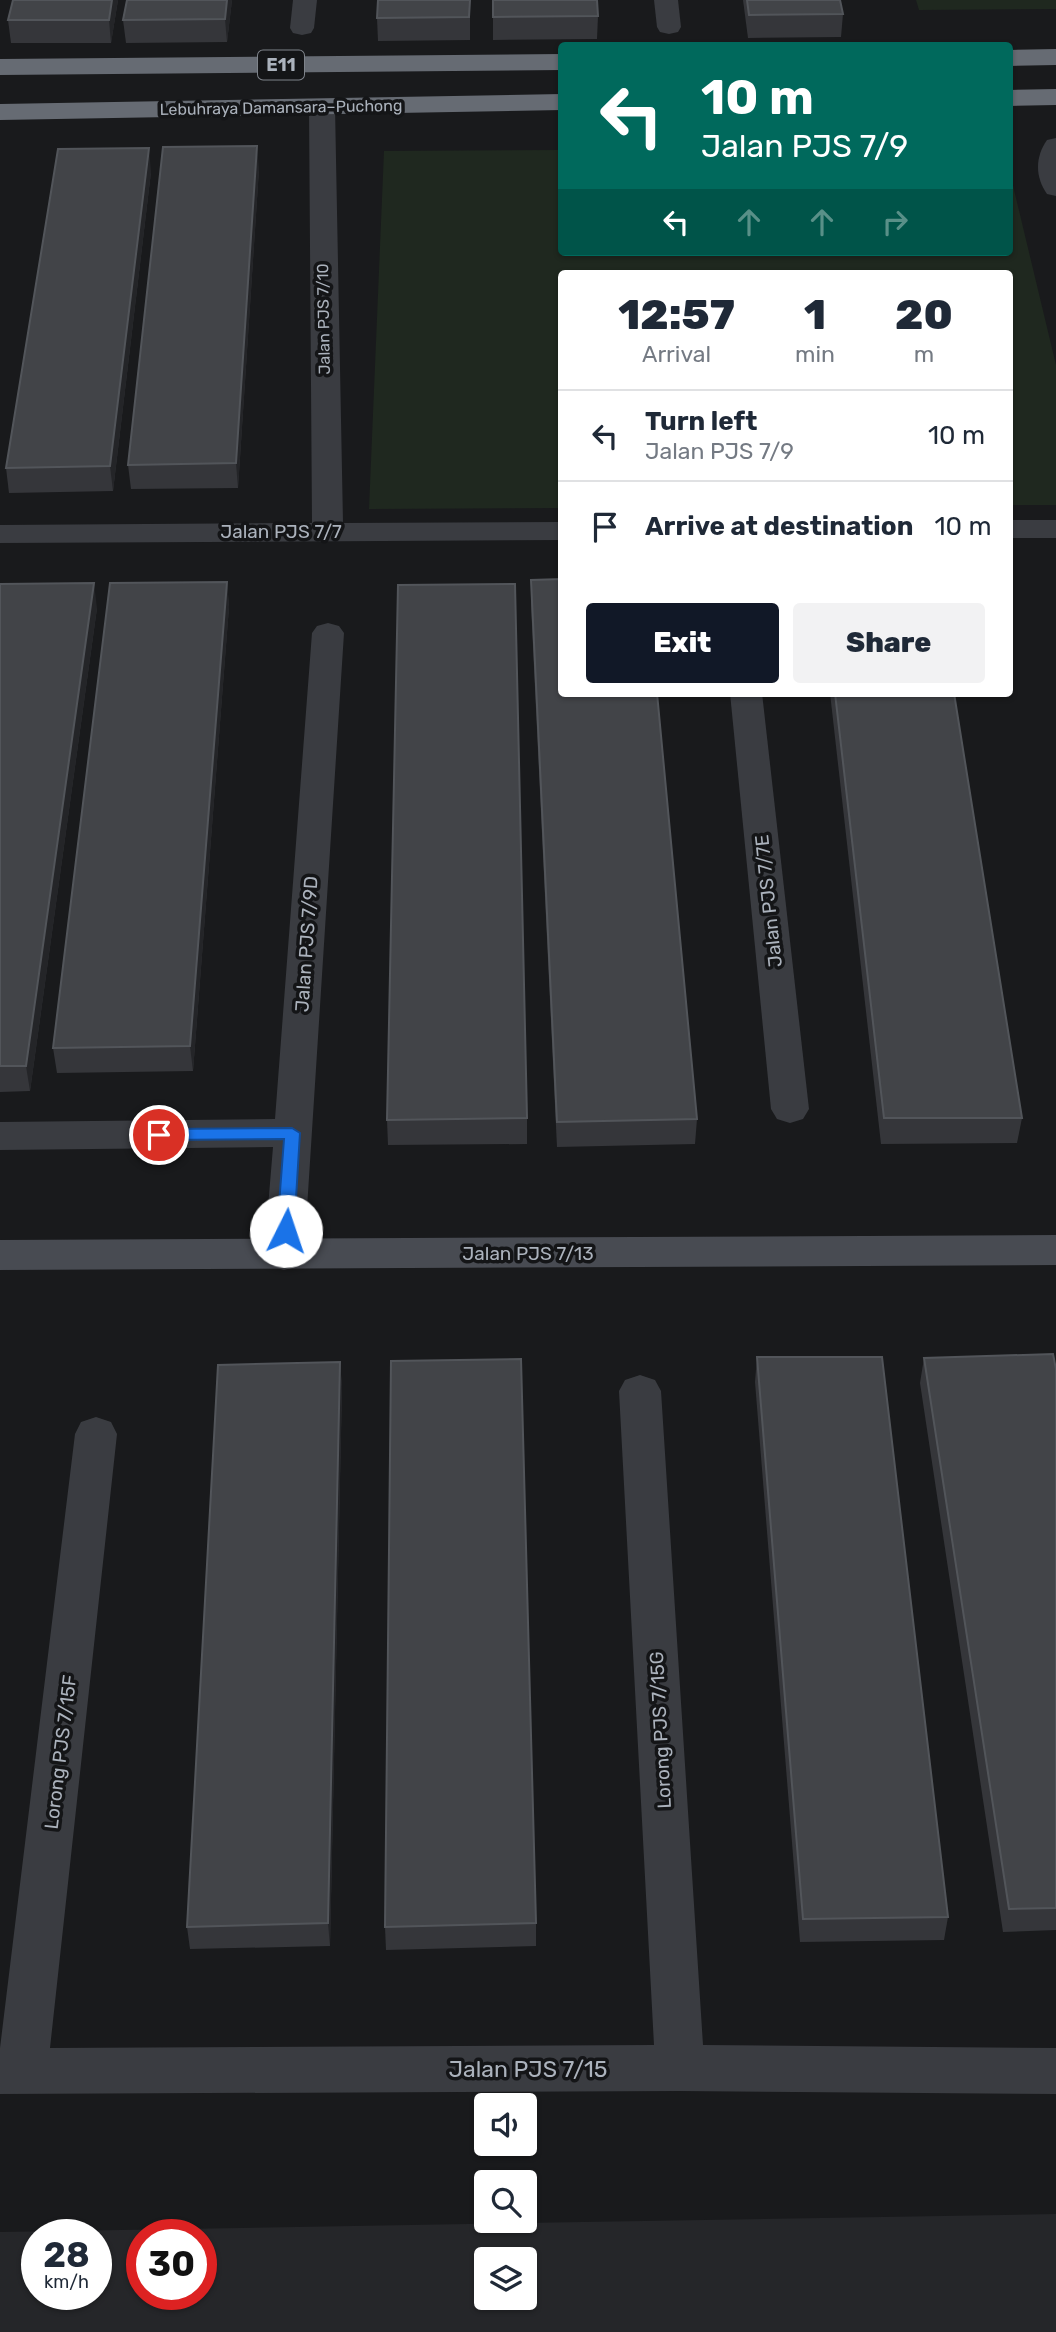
<!DOCTYPE html>
<meta charset="utf-8">
<style>
body{margin:0;font-family:Rubik,sans-serif;background:#f2f2f3;color:#1f2937;height:100vh;display:flex;flex-direction:column;font-size:26px;white-space:nowrap}
*{box-sizing:border-box;margin:0}
p{font-size:23px;color:#747a83}
.icon{flex:none;width:38px;height:38px;fill:none;stroke:currentColor;stroke-width:2;stroke-linecap:round;stroke-linejoin:round}
.map{position:relative;flex:1;overflow:hidden}
.details{position:absolute;left:558px;top:270px;width:455px;height:427px;display:flex;flex-direction:column;background:#fff;border-radius:7px;box-shadow:0 2px 5px #0004}
.details>*{flex:none}
.banner{position:absolute;left:558px;top:42px;width:455px;height:214px;border-radius:7px;box-shadow:0 2px 5px #0004;background:#00695c;color:#fff;overflow:hidden}
.buttons{position:absolute;left:474px;top:2093px;display:grid;gap:14px}
.buttons a{display:grid;place-items:center;width:63px;height:63px;border-radius:7px;background:#fff;box-shadow:0 2px 5px #0004;font-size:35px}
.speed{position:absolute;left:21px;top:2219px;display:flex;gap:14px;font-size:35px;font-weight:700;text-align:center}
.speed>*{display:grid;place-content:center;width:91px;height:91px;border-radius:50%;background:#fff;box-shadow:0 2px 5px #0004;line-height:1}
.speed small{font-size:18px;font-weight:400}
.speed .limit{border:10px solid #d22;background:#fff;color:#111}
.pin{position:absolute;display:grid;place-items:center;width:60px;height:60px;color:#fff;margin:-30px;border:4px solid #fff;border-radius:50%;box-shadow:0 2px 7px #0007}
.me{position:absolute;width:77px;margin:-38px;rotate:4deg;stroke-linejoin:round;filter:drop-shadow(0 0 5px #0008)}
.turn{display:flex;align-items:center;gap:24px;height:147px;padding:0 28px;font-size:32px}
.turn .icon{width:91px;height:91px;stroke-width:2.5}
.turn b{display:block;font-size:49px;line-height:60px}
.lanes{display:flex;align-items:center;height:66px;padding:0 28px;background:#0003;justify-content:center;gap:35px;direction:ltr}
.lanes .off{opacity:.35}
.eta{display:flex;justify-content:space-evenly;align-items:center;height:119px;text-align:center}
.eta b{font-size:42px;font-weight:800;line-height:49px}
.primary-button{display:flex;gap:14px;margin-top:auto;padding:14px 28px}
.primary-button a{flex:1;height:80px;border-radius:7px;background:#111827;color:#fff;font-size:28px;font-weight:800;line-height:80px;text-align:center}
.primary-button a+a{background:#f2f2f3;color:#1f2937}
ul{padding:0;list-style:none}
li{display:flex;align-items:center;gap:21px;height:91px;padding:0 28px;border-top:2px solid #e0e1e3}
li div{flex:1}
li b{display:block;font-size:26px}
li em{font-style:normal}
.map>svg:first-child{display:block}
.built{fill:#252629;fill-rule:evenodd}
.green{fill:#1f281f}
.lines{fill:none;stroke-linecap:round;stroke-linejoin:round}
.street{fill:#3a3c41;fill-rule:evenodd}
.secondary{fill:#484b52;fill-rule:evenodd}
.highway{fill:#666b73;fill-rule:evenodd}
.wall{fill:#35363a}
.shaded-wall{fill:#242528}
.building{fill:#424448;stroke:#52555a;stroke-width:2}
.route{fill:#1a73e8;stroke:#114b97;stroke-width:2}
.labels{text-anchor:middle;stroke-width:7;stroke-linejoin:round;paint-order:stroke}
.far-street-label{font-size:16px;fill:#abb2bc;stroke:#141517}
.shield{fill:#141517;stroke:#7e838a;stroke-width:2}
.shield-label{font-size:18px;font-weight:bold;fill:#abb2bc}
.street-label{font-size:19px;fill:#abb2bc;stroke:#141517}
.near-street-label{font-size:23px;fill:#abb2bc;stroke:#141517}
</style>
<div class="map">
<svg width="1056" height="2332" viewBox="0 0 1056 2332">
<rect width="100%" height="100%" fill="#191a1c"/>
<path class="built" d="M1056,2214V2332H0V2232ZM37,2235H96V2294H37ZM142,2235H201V2294H142ZM486,2259H525V2298H486Z"/>
<g class="green">
<polygon points="916,0 1056,0 1056,9 919,10"/>
<polygon points="562,150 562,252 1010,252 1010,173 1056,365 1056,505 1010,505 1010,273 562,273 562,508 369,509 384,151"/>
</g>
<g class="lines">
<g class="street">
<polygon points="293,0 317,0 314,28 311,33 302,35 293,33 290,28"/>
<polygon points="654,0 678,0 681,27 678,32 669,34 660,32 657,27"/>
<polygon points="322,99 331,102 335,107 343,523 562,522 562,540 0,543 0,525 312,523 309,107 313,102"/>
<path d="M1056,138V196L1047,194C1035,177 1035,157 1047,140Z"/>
<rect x="1010" y="520" width="46" height="18"/>
<polygon points="328,623 339,626 344,633 304,1255 298,1266 284,1270 270,1266 264,1255 273,1147 0,1150 0,1122 275,1119 312,633 317,626"/>
<polygon points="730,693 762,693 809,1109 803,1119 790,1123 777,1119 771,1109"/>
<polygon points="640,1375 655,1380 661,1391 703,2045 1056,2048 1056,2094 680,2091 0,2094 0,2048 75,1434 81,1422 96,1417 111,1422 117,1434 50,2048 654,2045 619,1391 625,1380"/>
</g>
<polygon class="secondary" points="1056,1235 1056,1265 0,1270 0,1240"/>
<g class="highway">
<polygon points="1056,49 1056,65 1010,66 1010,50"/>
<polygon points="562,54 562,70 0,75 0,59"/>
<polygon points="1056,89 1056,105 1010,106 1010,90"/>
<polygon points="562,94 562,110 0,120 0,104"/>
</g>
</g>
<g class="wall">
<polygon points="13,0 118,0 111,43 11,43 8,20"/>
<polygon points="127,0 232,0 227,42 126,43 123,20"/>
<polygon points="470,0 470,40 378,41 377,18"/>
<polygon points="493,0 598,16 597,39 493,40"/>
<polygon points="743,0 840,0 843,14 841,37 748,38"/>
<polygon points="259,169 238,488 131,489 128,465"/>
<polygon points="151,172 113,491 9,493 6,468"/>
<polygon points="531,580 697,1119 695,1144 557,1147 531,605"/>
<polygon points="227,582 229,607 193,1071 57,1073 53,1048"/>
<polygon points="0,584 97,608 30,1091 0,1092"/>
<polygon points="830,693 954,693 1022,1118 1017,1143 881,1144"/>
<polygon points="527,1118 527,1144 388,1145 387,1120"/>
<polygon points="757,1357 948,1917 944,1940 800,1942 755,1382"/>
<polygon points="924,1358 1056,1369 1056,1930 1003,1932 920,1383"/>
<polygon points="340,1362 342,1387 330,1946 190,1949 187,1927"/>
<polygon points="536,1923 536,1946 386,1950 385,1927"/>
</g>
<g class="shaded-wall">
<polygon points="112,0 118,0 111,43 109,20"/>
<polygon points="227,0 232,0 227,42 225,19"/>
<polygon points="257,146 259,169 238,488 236,463"/>
<polygon points="149,148 151,172 113,491 110,466"/>
<polygon points="227,582 229,607 193,1071 190,1046"/>
<polygon points="94,583 97,608 30,1091 26,1066"/>
<polygon points="340,1362 342,1387 330,1946 328,1923"/>
</g>
<g class="building">
<polygon points="13,0 112,0 109,20 8,20"/>
<polygon points="127,0 227,0 225,19 123,20"/>
<polygon points="378,0 470,0 469,17 377,18"/>
<polygon points="493,0 597,0 598,16 493,17"/>
<polygon points="747,0 840,0 843,14 749,15"/>
<polygon points="257,146 236,463 128,465 163,147"/>
<polygon points="149,148 110,466 6,468 58,149"/>
<polygon points="562,579 562,693 657,693 697,1119 557,1122 531,580"/>
<polygon points="227,582 190,1046 53,1048 110,583"/>
<polygon points="94,583 26,1066 0,1066 0,584"/>
<polygon points="515,584 527,1118 387,1120 398,585"/>
<polygon points="835,693 954,693 1022,1118 884,1118"/>
<polygon points="1053,1354 1056,1369 1056,1908 1009,1909 924,1358"/>
<polygon points="757,1357 882,1357 948,1917 803,1919"/>
<polygon points="521,1359 536,1923 385,1927 391,1361"/>
<polygon points="340,1362 328,1923 187,1927 218,1365"/>
</g>
<polygon class="route" points="292,1128 300,1133 294,1231 286,1237 277,1231 284,1139 159,1140 151,1135 159,1129"/>
<g class="labels">
<g class="far-street-label">
<text transform="translate(281 107) rotate(-1)" y="6">Lebuhraya Damansara–Puchong</text>
<text transform="translate(323 319) rotate(-91)" y="6">Jalan PJS 7/10</text>
</g>
<rect class="shield" x="258" y="50.5" width="46" height="29" rx="5"/>
<g class="shield-label">
<text x="281" y="71">E11</text>
</g>
<g class="street-label">
<text x="281" y="538">Jalan PJS 7/7</text>
<text transform="translate(768 901) rotate(-96)" y="7">Jalan PJS 7/7E</text>
<text transform="translate(306 944) rotate(-86)" y="7">Jalan PJS 7/9D</text>
<text x="528" y="1260">Jalan PJS 7/13</text>
<text transform="translate(660 1730) rotate(-93)" y="7">Lorong PJS 7/15G</text>
<text transform="translate(60 1752) rotate(-83)" y="7">Lorong PJS 7/15F</text>
</g>
<g class="near-street-label">
<text x="528" y="2077">Jalan PJS 7/15</text>
</g>
</g>
</svg>
<div class="buttons">
<a><svg class="icon" aria-label="sound" viewBox="0 0 24 24"><path d="M4 9h4l5-4v14l-5-4H4zM17 9q2 3 0 6"/></svg></a>
<a><svg class="icon" aria-label="search" viewBox="0 0 24 24"><circle cx="10" cy="10" r="6"/><path d="M15 15l6 6"/></svg></a>
<a><svg class="icon" aria-label="layers" viewBox="0 0 24 24"><path d="M12 4l9 5-9 5-9-5zM3 14l9 5 9-5"/></svg></a>
</div>
<div class="speed"><div>28<small>km/h</small></div><div class="limit">30</div></div>
<div class="pin" style="left:159px;top:1135px;background:#d93025"><svg class="icon" aria-label="arrive" viewBox="0 0 24 24"><path d="M6 21V4h12l-3 4 3 4H6"/></svg></div>
<svg class="me" style="left:286px;top:1231px" viewBox="-20 -20 40 40"><circle r="19" fill="#fff"/><path d="M0-13L10 11 0 6-10 11z" fill="#1a73e8"/></svg>
<div class="banner">
<div class="turn"><svg class="icon" aria-label="left" viewBox="0 0 24 24"><path d="M17 20v-9H6M10 6l-5 5 5 5"/></svg><div><b>10 m</b>Jalan PJS 7/9</div></div>
<div class="lanes"><svg class="icon" aria-label="left" viewBox="0 0 24 24"><path d="M17 20v-9H6M10 6l-5 5 5 5"/></svg><svg class="icon off" aria-label="ahead" viewBox="0 0 24 24"><path d="M12 20V5M6 11l6-6 6 6"/></svg><svg class="icon off" aria-label="ahead" viewBox="0 0 24 24"><path d="M12 20V5M6 11l6-6 6 6"/></svg><svg class="icon off" aria-label="right" viewBox="0 0 24 24"><path d="M7 20v-9h11M14 6l5 5-5 5"/></svg></div>
</div>
<section class="details">
<div class="eta">
<div><b>12:57</b><p>Arrival</p></div>
<div><b>1</b><p>min</p></div>
<div><b>20</b><p>m</p></div>
</div>
<ul>
<li><svg class="icon" aria-label="left" viewBox="0 0 24 24"><path d="M17 20v-9H6M10 6l-5 5 5 5"/></svg><div><b>Turn left</b><p>Jalan PJS 7/9</p></div><em>10 m</em></li>
<li><svg class="icon" aria-label="arrive" viewBox="0 0 24 24"><path d="M6 21V4h12l-3 4 3 4H6"/></svg><div><b>Arrive at destination</b></div><em>10 m</em></li>
</ul>
<div class="primary-button"><a>Exit</a><a>Share</a></div>
</section>
</div>
